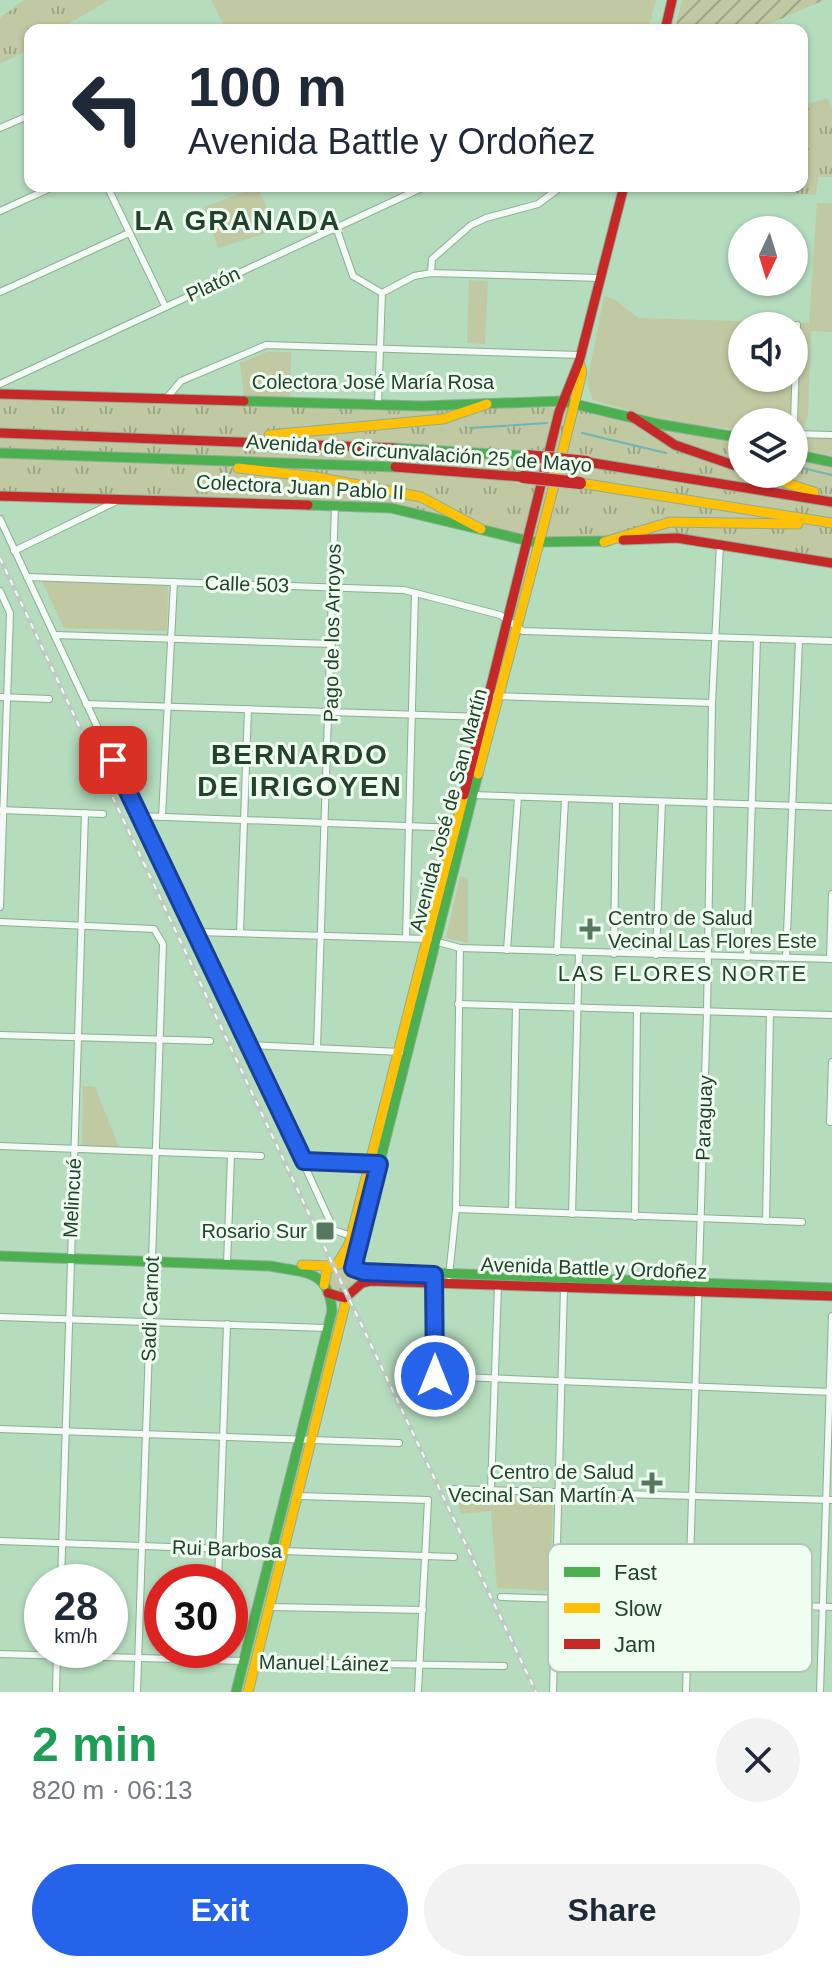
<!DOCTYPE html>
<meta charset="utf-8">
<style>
body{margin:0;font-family:Arial,sans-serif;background:#f2f2f3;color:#1f2937;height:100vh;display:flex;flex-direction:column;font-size:30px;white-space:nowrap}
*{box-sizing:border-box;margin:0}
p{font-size:26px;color:#747a83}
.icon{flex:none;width:44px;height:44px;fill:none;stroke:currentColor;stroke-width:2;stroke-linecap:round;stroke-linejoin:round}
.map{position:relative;height:1692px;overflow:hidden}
.drawer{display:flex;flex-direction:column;background:#fff;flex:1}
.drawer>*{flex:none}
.top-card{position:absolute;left:24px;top:24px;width:784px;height:168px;border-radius:16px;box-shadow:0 2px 6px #0004;background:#fff;color:#1f2937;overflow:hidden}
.needle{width:52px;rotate:184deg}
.fabs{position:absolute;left:728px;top:216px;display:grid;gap:16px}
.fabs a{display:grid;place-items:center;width:80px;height:80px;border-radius:50%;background:#fff;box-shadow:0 2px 6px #0004;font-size:40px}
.speed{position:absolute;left:24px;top:1564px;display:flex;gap:16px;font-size:40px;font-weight:700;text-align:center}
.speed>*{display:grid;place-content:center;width:104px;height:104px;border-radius:50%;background:#fff;box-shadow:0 2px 6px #0004;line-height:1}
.speed small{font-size:20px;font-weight:400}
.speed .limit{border:12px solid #d22;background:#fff;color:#111}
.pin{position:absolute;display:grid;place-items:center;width:68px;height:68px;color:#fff;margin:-34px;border-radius:16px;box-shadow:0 4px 12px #0006}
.me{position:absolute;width:88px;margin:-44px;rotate:0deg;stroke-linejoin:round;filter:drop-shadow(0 0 6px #0008)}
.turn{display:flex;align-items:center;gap:28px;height:168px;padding:0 32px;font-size:36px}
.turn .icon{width:104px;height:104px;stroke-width:2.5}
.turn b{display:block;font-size:56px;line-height:68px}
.round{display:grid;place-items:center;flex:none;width:84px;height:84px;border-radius:42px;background:#f2f2f3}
.summary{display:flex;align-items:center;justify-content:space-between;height:136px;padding:0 32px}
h1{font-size:48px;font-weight:700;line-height:60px;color:#1e9e55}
.button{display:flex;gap:16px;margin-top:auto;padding:16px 32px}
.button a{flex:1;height:92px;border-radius:48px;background:#2563eb;color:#fff;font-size:32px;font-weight:700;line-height:92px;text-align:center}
.button a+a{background:#f2f2f3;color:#1f2937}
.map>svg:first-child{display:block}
.grass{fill:url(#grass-tufts)}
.park{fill:#c0c9a2;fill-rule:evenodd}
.garden{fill:url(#garden-furrows)}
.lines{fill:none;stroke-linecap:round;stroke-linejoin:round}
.stream{stroke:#6eb6b8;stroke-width:2}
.street-casing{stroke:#8eae95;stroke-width:8}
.fast-casing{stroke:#8eae95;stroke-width:11}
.slow-casing{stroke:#8eae95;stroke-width:11}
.jam-casing{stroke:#8eae95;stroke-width:11}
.street{stroke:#f4faf5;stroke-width:6}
.fast{stroke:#4caf50;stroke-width:9}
.slow{stroke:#ffc107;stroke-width:9}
.jam{stroke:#c62828;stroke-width:9}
.rail-casing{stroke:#bfcbc2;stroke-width:5}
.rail{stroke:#f0fef2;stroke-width:2;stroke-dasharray:6;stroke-linecap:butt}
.jam-bridge-casing{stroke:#abb9a8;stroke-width:14;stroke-linecap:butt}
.jam-bridge{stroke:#c62828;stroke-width:12}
.route-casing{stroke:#184099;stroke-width:20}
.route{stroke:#2563eb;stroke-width:14}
.poi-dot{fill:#56785e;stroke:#f0fef2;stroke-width:3}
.labels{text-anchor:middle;stroke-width:6;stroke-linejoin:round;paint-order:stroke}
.street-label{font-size:20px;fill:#23422b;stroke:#f0fef2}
.poi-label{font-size:20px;fill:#23422b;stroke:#f0fef2;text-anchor:end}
.neighbourhood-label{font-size:22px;letter-spacing:2px;fill:#23422b;stroke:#f0fef2}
.district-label{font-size:28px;font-weight:bold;letter-spacing:2px;fill:#23422b;stroke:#f0fef2}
.key{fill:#f0fef2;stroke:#b2c6b6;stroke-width:2}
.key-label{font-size:22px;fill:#23422b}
</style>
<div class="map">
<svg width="832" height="1692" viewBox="0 0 832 1692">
<defs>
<pattern id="grass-tufts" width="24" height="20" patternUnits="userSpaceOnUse" patternTransform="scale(2)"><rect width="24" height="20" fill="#c0c9a2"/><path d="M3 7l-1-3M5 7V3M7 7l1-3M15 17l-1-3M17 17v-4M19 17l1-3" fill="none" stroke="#9ca584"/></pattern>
<pattern id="garden-furrows" width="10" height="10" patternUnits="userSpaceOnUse" patternTransform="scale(2)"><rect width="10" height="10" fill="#c0c9a2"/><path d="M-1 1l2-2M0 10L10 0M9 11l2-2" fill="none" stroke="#9ca584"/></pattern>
</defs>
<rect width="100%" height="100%" fill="#b4dcbd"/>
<g class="grass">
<polygon points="24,0 109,0 58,30 30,30 30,49 0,64 0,18"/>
<polygon points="828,98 832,108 832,177 818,177 816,195 756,190 757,186 802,186 802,106"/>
<polygon points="0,394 296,403 562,401 742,438 742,474 794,474 794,454 832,462 832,563 677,538 541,543 391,508 0,496"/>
<polygon points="342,1263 355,1270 359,1283 353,1294 333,1296 324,1274"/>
</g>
<g class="park">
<polygon points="211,0 656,0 648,30 226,30"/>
<polygon points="258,187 276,230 218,248 204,207"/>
<path d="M817,203H832V332L811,331L808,413L803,430H794V422H742V430L676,424L593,400L587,383L604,296L614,299L638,318L809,323ZM742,326H794V378H742Z"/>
<polygon points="469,280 488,281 485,344 467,343"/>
<polygon points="267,352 291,352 290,398 244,397 240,363"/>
<polygon points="794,437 832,437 832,456 794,448"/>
<polygon points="42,581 165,586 168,587 167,631 64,628"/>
<polygon points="460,876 468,878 468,943 446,938"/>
<polygon points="83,1086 95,1087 119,1147 82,1145"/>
<polygon points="456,1491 553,1499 550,1591 497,1588 491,1511 461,1514"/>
</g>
<polygon class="garden" points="682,0 824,0 755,30 675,30"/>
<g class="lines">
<g class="stream">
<polyline points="470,428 547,423"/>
<polyline points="582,433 666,453"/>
<polyline points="794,466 832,475"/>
</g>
<defs>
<g id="street">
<polyline points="0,128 30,115"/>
<polyline points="107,186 165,306"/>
<polyline points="0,211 55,186"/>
<polyline points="336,227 353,276 382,293"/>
<polyline points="431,273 432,259 471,225 486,218 538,204 562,186"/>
<polyline points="0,292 129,233"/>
<polyline points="382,293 414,276 431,273 600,278"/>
<polyline points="0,384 426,186"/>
<polyline points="165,400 181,381 266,345 580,355"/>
<polyline points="378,404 382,293"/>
<polyline points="794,424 797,325"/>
<polyline points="794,434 832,435"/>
<polyline points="0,519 139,816 196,928 334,1230 351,1236"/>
<polyline points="14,551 115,502"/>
<polyline points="27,577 404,590 500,615 523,631 832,641"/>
<polyline points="0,591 10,613 0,907"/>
<polyline points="55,635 332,644"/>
<polyline points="496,696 712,703"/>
<polyline points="0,697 49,699"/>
<polyline points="86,704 484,717"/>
<polyline points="472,795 832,807"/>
<polyline points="0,810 103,814"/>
<polyline points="139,816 459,828"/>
<polyline points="162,817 174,582"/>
<polyline points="0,922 154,929 163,944 137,1692"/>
<polyline points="198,932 427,939 460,948 832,959"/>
<polyline points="240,933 248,709"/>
<polyline points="406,938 415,593"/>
<polyline points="507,950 518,797"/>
<polyline points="557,952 565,799"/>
<polyline points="614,954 616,801"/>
<polyline points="656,955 662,803"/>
<polyline points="747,957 757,639"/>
<polyline points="786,958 799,640"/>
<polyline points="830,959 832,894"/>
<polyline points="458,1004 832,1015"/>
<polyline points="0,1035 210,1041"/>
<polyline points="249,1045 401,1052"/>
<polyline points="317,1048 335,505"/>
<polyline points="830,1122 832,1062"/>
<polyline points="0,1146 261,1156"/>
<polyline points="304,1161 371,1164"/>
<polyline points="456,1209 802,1222"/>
<polyline points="512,1211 516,1006"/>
<polyline points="572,1214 579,952"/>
<polyline points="635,1217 637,1009"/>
<polyline points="766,1221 770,1013"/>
<polyline points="227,1264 231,1155"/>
<polyline points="434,1275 435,1376 832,1392"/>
<polyline points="449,1276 456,1209 460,948"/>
<polyline points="0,1317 326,1328"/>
<polyline points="0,1429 399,1443"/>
<polyline points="449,1489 832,1500"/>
<polyline points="491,1490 498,1285"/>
<polyline points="299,1496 428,1500 418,1692"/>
<polyline points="0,1541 454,1557"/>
<polyline points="61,1582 85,813"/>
<polyline points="218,1582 227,1324"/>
<polyline points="501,1597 832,1607"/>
<polyline points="270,1607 423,1610"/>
<polyline points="0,1654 244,1661"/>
<polyline points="256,1662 504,1666"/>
<polyline points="56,1692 57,1650"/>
<polyline points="553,1692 564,1287"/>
<polyline points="686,1692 707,1012 712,703 720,544"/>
<polyline points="820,1692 832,1316"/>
</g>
<g id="fast">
<polyline points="244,401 422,406 562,401 658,424 742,438"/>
<polyline points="394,448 527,456"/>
<polyline points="0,453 395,467"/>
<polyline points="794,454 832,462"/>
<polyline points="308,505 391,508 533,542 608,541"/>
<path d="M0,1256L270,1266C304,1273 329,1269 332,1311L236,1692"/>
<polyline points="353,1268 478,774"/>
<polyline points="355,1270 832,1288"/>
</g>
<g id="slow">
<polyline points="269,435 443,419 487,404"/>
<polyline points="238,468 316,477 421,497 481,529"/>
<polyline points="758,474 814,492"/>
<polyline points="580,483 832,523"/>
<polyline points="604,542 670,522 798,524"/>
<path d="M478,774C513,640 550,507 582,372L579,362"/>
<polyline points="338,1263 349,1244 464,795"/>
<polyline points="302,1265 331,1266"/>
<polyline points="324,1285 327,1269 341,1263"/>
<polyline points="248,1692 347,1297"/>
</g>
<g id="jam">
<polyline points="665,30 672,0"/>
<polyline points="0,394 244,401"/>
<polyline points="631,416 675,445 742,468"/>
<polyline points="0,433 394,448"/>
<polyline points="587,462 832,502"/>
<polyline points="395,467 523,477"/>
<polyline points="0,496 308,505"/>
<polyline points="623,540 677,538 832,563"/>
<polyline points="464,795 559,412 579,362 624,186"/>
<polyline points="328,1293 345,1298 362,1283 371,1281 832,1296"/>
</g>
</defs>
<use href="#street" class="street-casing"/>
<use href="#fast" class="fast-casing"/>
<use href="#slow" class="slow-casing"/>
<use href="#jam" class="jam-casing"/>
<use href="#street" class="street"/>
<use href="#fast" class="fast"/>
<use href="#slow" class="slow"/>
<use href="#jam" class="jam"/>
<defs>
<g id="rail">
<polyline points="0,558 319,1235"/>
<polyline points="324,1246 536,1692"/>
</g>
</defs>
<use href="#rail" class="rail-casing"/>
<use href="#rail" class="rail"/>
<defs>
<g id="jam-bridge">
<polyline points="527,456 587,462"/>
<polyline points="523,477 580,483"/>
</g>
</defs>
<use href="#jam-bridge" class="jam-bridge-casing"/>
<use href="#jam-bridge" class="jam-bridge"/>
</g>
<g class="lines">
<defs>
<polyline id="route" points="113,760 304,1161 379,1164 353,1268 364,1272 434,1275 435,1376"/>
</defs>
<use href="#route" class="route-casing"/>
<use href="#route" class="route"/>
</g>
<g class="poi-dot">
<path d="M586 917h8v8h8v8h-8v8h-8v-8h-8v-8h8z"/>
<rect x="315" y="1221" width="20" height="20" rx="4"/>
<path d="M648 1471h8v8h8v8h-8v8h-8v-8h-8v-8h8z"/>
</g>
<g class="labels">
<g class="street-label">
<text transform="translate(213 284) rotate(-25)" y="7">Platón</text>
<text x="373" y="389">Colectora José María Rosa</text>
<text transform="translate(419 453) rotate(4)" y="7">Avenida de Circunvalación 25 de Mayo</text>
<text transform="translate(300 487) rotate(3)" y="7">Colectora Juan Pablo II</text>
<text transform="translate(247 584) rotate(2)" y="7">Calle 503</text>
<text transform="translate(332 633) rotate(-89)" y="7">Pago de los Arroyos</text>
<text transform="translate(448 810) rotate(-75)" y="7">Avenida José de San Martín</text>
<text transform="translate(704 1118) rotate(-88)" y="7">Paraguay</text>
<text transform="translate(72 1198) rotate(-87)" y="7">Melincué</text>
<text transform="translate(594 1268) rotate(2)" y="7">Avenida Battle y Ordoñez</text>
<text transform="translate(150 1309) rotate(-88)" y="7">Sadi Carnot</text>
<text transform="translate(227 1549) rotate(2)" y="7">Rui Barbosa</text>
<text transform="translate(324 1663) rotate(1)" y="7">Manuel Láinez</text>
</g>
<g class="poi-label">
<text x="608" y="925" text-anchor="start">Centro de Salud<tspan x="608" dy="23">Vecinal Las Flores Este</tspan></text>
<text x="307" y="1238">Rosario Sur</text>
<text x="634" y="1479">Centro de Salud<tspan x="634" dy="23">Vecinal San Martín A</tspan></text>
</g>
<g class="neighbourhood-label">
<text x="683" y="981">LAS FLORES NORTE</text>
</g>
<g class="district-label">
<text x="238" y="230">LA GRANADA</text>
<text x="300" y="764">BERNARDO<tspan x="300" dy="32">DE IRIGOYEN</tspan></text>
</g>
</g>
<rect x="548" y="1544" width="264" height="128" rx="12" class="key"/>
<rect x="564" y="1567" width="36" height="10" fill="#4caf50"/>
<rect x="564" y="1603" width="36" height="10" fill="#ffc107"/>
<rect x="564" y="1639" width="36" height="10" fill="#c62828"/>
<g class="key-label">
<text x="614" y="1580">Fast</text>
<text x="614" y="1616">Slow</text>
<text x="614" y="1652">Jam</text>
</g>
</svg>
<div class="fabs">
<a><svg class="needle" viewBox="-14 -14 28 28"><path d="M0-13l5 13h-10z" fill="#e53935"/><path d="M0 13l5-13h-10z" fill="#747a83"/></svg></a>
<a><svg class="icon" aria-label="sound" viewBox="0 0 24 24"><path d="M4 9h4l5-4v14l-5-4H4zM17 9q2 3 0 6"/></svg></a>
<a><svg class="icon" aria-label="layers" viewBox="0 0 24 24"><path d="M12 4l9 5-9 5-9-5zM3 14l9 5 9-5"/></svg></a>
</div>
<div class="speed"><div>28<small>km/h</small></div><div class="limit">30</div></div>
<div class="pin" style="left:113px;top:760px;background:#d93025"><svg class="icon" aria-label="arrive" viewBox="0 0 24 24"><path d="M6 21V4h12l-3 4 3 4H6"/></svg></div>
<svg class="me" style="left:435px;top:1376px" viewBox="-20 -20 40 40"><circle r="17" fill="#2563eb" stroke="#fff" stroke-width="3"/><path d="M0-11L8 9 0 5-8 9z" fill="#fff"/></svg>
<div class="top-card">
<div class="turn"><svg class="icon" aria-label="left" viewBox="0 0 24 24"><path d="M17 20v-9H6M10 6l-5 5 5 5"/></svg><div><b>100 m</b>Avenida Battle y Ordoñez</div></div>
</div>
</div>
<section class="drawer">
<div class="summary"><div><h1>2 min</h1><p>820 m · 06:13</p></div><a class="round"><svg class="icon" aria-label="close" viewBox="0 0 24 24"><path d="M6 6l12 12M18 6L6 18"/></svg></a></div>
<div class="button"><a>Exit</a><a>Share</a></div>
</section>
